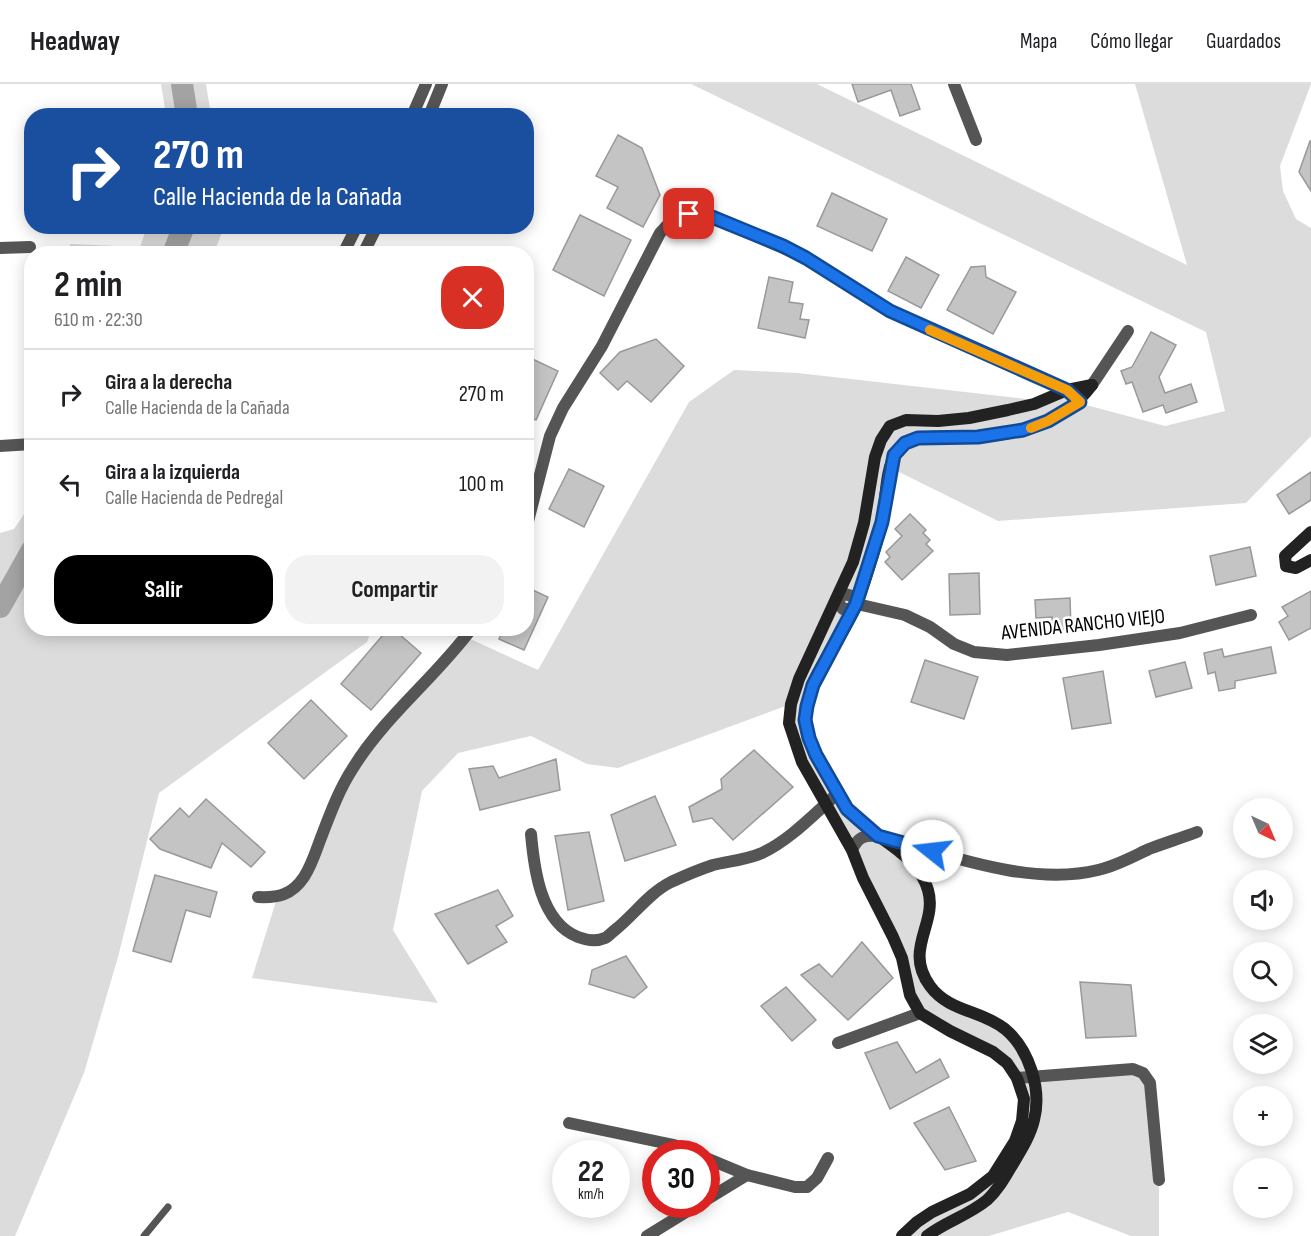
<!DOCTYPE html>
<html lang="es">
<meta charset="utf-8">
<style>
body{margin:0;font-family:"Sofia Sans Condensed",sans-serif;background:#f2f2f2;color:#202124;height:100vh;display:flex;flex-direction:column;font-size:22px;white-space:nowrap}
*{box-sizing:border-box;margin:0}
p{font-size:20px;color:#757577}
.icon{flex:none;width:33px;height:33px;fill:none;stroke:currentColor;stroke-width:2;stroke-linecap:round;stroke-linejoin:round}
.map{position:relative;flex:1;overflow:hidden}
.sheet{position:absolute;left:24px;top:162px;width:510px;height:390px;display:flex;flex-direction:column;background:#fff;border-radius:24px;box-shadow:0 3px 15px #0003}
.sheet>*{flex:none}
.banner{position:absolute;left:24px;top:24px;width:510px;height:126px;border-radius:24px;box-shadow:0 3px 15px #0003;background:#1a4fa0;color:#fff;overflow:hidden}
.needle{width:39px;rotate:136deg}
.tools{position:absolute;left:1233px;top:714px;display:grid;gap:12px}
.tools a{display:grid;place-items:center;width:60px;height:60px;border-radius:50%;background:#fff;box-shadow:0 3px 15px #0003;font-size:30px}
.speed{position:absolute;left:552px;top:1056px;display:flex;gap:12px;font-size:30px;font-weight:700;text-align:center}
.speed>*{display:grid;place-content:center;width:78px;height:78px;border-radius:50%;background:#fff;box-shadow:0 3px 15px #0003;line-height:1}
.speed small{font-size:15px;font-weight:400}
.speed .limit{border:9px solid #d22;background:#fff;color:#111}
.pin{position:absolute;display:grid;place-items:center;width:51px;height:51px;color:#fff;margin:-26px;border-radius:12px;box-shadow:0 3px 9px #0006}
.me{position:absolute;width:66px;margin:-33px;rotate:286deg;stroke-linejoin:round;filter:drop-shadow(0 0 4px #0008)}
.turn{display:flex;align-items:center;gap:21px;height:126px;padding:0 30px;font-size:27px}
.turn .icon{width:78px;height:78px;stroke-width:2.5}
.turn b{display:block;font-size:42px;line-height:51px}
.round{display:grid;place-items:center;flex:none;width:63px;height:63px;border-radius:24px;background:#f2f2f2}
.headline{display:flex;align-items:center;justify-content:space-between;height:102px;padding:0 30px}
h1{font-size:36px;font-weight:700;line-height:45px}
.primary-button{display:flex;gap:12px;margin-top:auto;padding:12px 30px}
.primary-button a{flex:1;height:69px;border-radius:24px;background:#000;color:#fff;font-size:24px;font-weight:700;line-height:69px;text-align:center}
.primary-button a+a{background:#f2f2f2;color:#202124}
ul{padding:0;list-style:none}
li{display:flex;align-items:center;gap:18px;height:90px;padding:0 30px;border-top:2px solid #e0e0e0}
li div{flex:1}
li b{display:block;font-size:22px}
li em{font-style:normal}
header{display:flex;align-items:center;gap:36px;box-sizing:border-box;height:84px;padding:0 30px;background:#fff;border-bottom:2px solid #e0e0e0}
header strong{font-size:28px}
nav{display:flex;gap:33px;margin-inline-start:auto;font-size:21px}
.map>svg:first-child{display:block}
.green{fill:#dcdcdc}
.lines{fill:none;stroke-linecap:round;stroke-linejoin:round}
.river{stroke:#a3a3a3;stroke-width:22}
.building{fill:#c4c4c4;stroke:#999;stroke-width:1.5}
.lane{stroke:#555;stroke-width:7}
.street{stroke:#555;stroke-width:12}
.secondary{stroke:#222;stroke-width:12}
.route-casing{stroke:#114b97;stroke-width:15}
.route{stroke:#1a73e8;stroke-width:10}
.slow{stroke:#f59e0b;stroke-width:10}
.labels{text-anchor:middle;stroke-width:5;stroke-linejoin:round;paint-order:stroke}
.street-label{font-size:21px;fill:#000;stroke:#fff}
</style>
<header>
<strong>Headway</strong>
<nav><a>Mapa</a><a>Cómo llegar</a><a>Guardados</a></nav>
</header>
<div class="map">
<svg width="1311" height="1152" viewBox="0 0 1311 1152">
<rect width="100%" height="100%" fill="#fff"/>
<g class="green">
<polygon points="161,0 206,0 211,31 166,31"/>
<polygon points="691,0 817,0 1187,181 1135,0 1311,0 1280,82 1283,107 1296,135 1311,144 1311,352 1246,419 998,437 891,384 870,479 827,573 805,636 837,710 906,773 929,807 919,869 931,904 1004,944 1033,992 1143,989 1159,1096 1159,1152 1131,1152 1068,1128 989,1152 902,1152 981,1102 1015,1057 1024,1015 1007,979 920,929 902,874 802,678 791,620 618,684 587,680 531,652 458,669 422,707 393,846 438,919 252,894 277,814 300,800 354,682 466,553 538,586 689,318 734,286 798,289 1045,317 1086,309 1072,320 1090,322 1165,342 1225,327 1206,248"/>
<polygon points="147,143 224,143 214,169 69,169 70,160 140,163"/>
<polygon points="31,420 32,544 372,545 367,558 159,709 118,873 84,989 15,1152 0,1152 0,449 14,445"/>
</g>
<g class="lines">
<g class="river">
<polyline points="182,0 187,32"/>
<polyline points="173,170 184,142"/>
<polyline points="0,523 32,466"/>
</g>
</g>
<g class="building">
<polygon points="852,0 911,0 920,25 900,32 891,6 858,18"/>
<polygon points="618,51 642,64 660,111 643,143 607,124 618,103 596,92"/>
<polygon points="1310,57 1311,57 1311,107 1299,88"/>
<polygon points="832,109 887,135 872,167 817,142"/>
<polygon points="580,131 631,156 604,212 553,186"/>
<polygon points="906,173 939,191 921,224 888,207"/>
<polygon points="985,182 986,193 1016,208 993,250 947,226 971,183"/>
<polygon points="769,193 793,198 789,218 803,220 800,235 809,236 805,254 758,244"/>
<polygon points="1151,248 1176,261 1159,293 1165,309 1191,300 1197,318 1166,329 1163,321 1143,328 1132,298 1126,300 1121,287 1132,283"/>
<polygon points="656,255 684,282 651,318 627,297 618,306 600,289 620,268"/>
<polygon points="526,272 558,287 536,336 526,331"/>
<polygon points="569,385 604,402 584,443 549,425"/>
<polygon points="1311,388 1311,416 1289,430 1277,411"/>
<polygon points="910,430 926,446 923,449 930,456 926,460 933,467 902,496 885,478 890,473 886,468 902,452 895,445"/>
<polygon points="1250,463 1256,492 1216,501 1210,472"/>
<polygon points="979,489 980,530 950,531 949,490"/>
<polygon points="526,503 548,513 524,566 499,555 504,544 526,544"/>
<polygon points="1311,507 1311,544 1289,556 1279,538 1288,532 1282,523"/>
<polygon points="1070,514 1071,545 1053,546 1052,533 1036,534 1035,516"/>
<polygon points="389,544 392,544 421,569 371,626 341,600"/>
<polygon points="1271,563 1276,589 1235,597 1235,604 1219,607 1215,588 1208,590 1204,569 1222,565 1224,573"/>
<polygon points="925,576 978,593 964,635 911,618"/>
<polygon points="1185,578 1192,604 1156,613 1149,587"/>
<polygon points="1103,587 1111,639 1072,645 1063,594"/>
<polygon points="311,616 347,652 304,695 268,659"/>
<polygon points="754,666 793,703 733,756 712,734 693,738 689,723 722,705 721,695"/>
<polygon points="556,675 560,706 480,726 469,685 493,682 499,694"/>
<polygon points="655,712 676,761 625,777 611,731"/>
<polygon points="206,715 265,768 251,783 222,759 211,784 160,765 150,755 180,724 189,733"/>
<polygon points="589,748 604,817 568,826 555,752"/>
<polygon points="155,791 217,808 210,833 186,826 171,878 133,867"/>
<polygon points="498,806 513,832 496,842 507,858 468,880 435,830"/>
<polygon points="862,858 893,894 848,936 801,891 819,880 832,893"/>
<polygon points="626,872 647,903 634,914 589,900 592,886"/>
<polygon points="1080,898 1131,901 1136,952 1086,954"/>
<polygon points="786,903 816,936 792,957 761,922"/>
<polygon points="897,958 916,989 940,975 949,993 890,1025 865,969"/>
<polygon points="949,1023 976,1077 945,1086 914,1039"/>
</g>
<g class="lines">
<polyline class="lane" points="144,1152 168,1123"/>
<g class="street">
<polyline points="954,0 976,56"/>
<polyline points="412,32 426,0"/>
<polyline points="429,32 442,0"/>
<polyline points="0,164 30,163"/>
<polyline points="343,170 357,142"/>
<polyline points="363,170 377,142"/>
<polyline points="1092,301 1128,247"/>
<polyline points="0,362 32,360"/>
<polyline points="526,445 550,352 563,324 602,262 660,149 672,136 689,130 712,133 806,174 890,227 913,238 1067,306 1080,318"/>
<polygon points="845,510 852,512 857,520 850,525 843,525 836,516"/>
<polyline points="857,520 905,531 930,543 954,560 974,568 1007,571 1099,561 1180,549 1251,531"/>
<path d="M531,750C534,784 540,838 578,853C586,856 596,858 605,854C608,853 612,848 615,846C634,831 649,809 671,798C684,792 698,786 713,781C729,777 746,776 762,769C790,756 814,730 837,710"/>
<path d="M852,766C858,753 864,751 877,752C945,770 1029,803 1098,786C1116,782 1132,773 1149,765C1165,759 1181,754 1197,748"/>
<path d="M258,813C278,814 292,811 304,793C311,782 315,770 319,759C329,733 338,707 353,684C385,632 436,593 472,544"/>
<polyline points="838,959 920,929"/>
<polyline points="1017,994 1133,985 1143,989 1150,999 1159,1096"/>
<polyline points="569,1039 674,1061 696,1070"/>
<polyline points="706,1074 747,1091 795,1103 807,1103 817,1094 828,1074"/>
<polyline points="706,1116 747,1091"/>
<polyline points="647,1152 699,1120"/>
</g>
<g class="secondary">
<polyline points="1311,448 1285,472 1286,482 1296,484 1311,476"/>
<polyline points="902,1152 917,1138 932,1128 970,1110 993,1092 1015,1057 1022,1037 1024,1015 1017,994 1007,979 993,968 950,947 920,929 910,911 902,874 893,853 863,794 852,766 802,678 789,639 791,620 799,595 853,478 864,439 875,373 881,356 890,342 906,336 938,337 969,334 1008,326 1034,320 1067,306 1092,301"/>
<path d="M927,1152C945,1138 969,1131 987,1116C997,1107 1004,1095 1011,1083C1020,1068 1030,1053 1034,1036C1042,1005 1029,965 1005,945C981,926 949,928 930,902C903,865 938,840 928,806C917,767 870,754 846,724C839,714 835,703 829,693C819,675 806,656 806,634C805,590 844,556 858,517C867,491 876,464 882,438C886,419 885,385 896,369C913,344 952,356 978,353C1022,350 1065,338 1092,301"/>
</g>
</g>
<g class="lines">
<defs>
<polyline id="route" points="689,130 712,133 783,162 806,174 890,227 1067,306 1080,318 1048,337 1023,346 978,353 918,354 905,359 894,371 882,438 856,520 813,601 807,622 805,636 809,654 816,671 847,725 878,752 932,767"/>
</defs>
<use href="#route" class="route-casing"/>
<use href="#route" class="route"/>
<polyline class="slow" points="930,246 1067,306 1080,318 1048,337 1031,344"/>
</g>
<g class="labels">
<g class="street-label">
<text transform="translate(1083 540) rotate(-6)" y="7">AVENIDA RANCHO VIEJO</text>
</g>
</g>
</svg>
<div class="tools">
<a><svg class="needle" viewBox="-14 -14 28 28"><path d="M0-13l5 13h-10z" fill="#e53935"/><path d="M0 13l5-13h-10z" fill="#757577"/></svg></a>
<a><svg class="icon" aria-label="sound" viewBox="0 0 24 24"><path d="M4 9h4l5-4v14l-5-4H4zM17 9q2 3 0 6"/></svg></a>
<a><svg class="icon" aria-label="search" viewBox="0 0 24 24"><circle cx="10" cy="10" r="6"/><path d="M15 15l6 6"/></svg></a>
<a><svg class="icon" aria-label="layers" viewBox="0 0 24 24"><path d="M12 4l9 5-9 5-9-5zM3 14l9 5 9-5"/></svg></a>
<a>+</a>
<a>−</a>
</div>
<div class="speed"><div>22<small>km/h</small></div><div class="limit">30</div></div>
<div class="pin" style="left:689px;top:130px;background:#d93025"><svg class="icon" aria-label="arrive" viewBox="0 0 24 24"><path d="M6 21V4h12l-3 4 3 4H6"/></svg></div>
<svg class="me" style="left:932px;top:767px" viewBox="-20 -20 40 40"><circle r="19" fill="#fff"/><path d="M0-13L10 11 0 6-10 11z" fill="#1a73e8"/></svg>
<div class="banner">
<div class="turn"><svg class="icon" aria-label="right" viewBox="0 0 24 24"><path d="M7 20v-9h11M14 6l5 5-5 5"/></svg><div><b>270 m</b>Calle Hacienda de la Cañada</div></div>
</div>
<section class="sheet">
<div class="headline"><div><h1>2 min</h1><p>610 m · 22:30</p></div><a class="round" style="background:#d93025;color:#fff"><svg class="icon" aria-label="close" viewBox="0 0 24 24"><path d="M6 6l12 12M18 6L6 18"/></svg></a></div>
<ul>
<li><svg class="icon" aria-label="right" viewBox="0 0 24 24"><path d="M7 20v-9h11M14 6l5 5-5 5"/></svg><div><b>Gira a la derecha</b><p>Calle Hacienda de la Cañada</p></div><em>270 m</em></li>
<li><svg class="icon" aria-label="left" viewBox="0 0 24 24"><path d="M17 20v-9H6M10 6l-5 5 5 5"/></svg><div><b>Gira a la izquierda</b><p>Calle Hacienda de Pedregal</p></div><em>100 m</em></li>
</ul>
<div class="primary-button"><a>Salir</a><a>Compartir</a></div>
</section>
</div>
